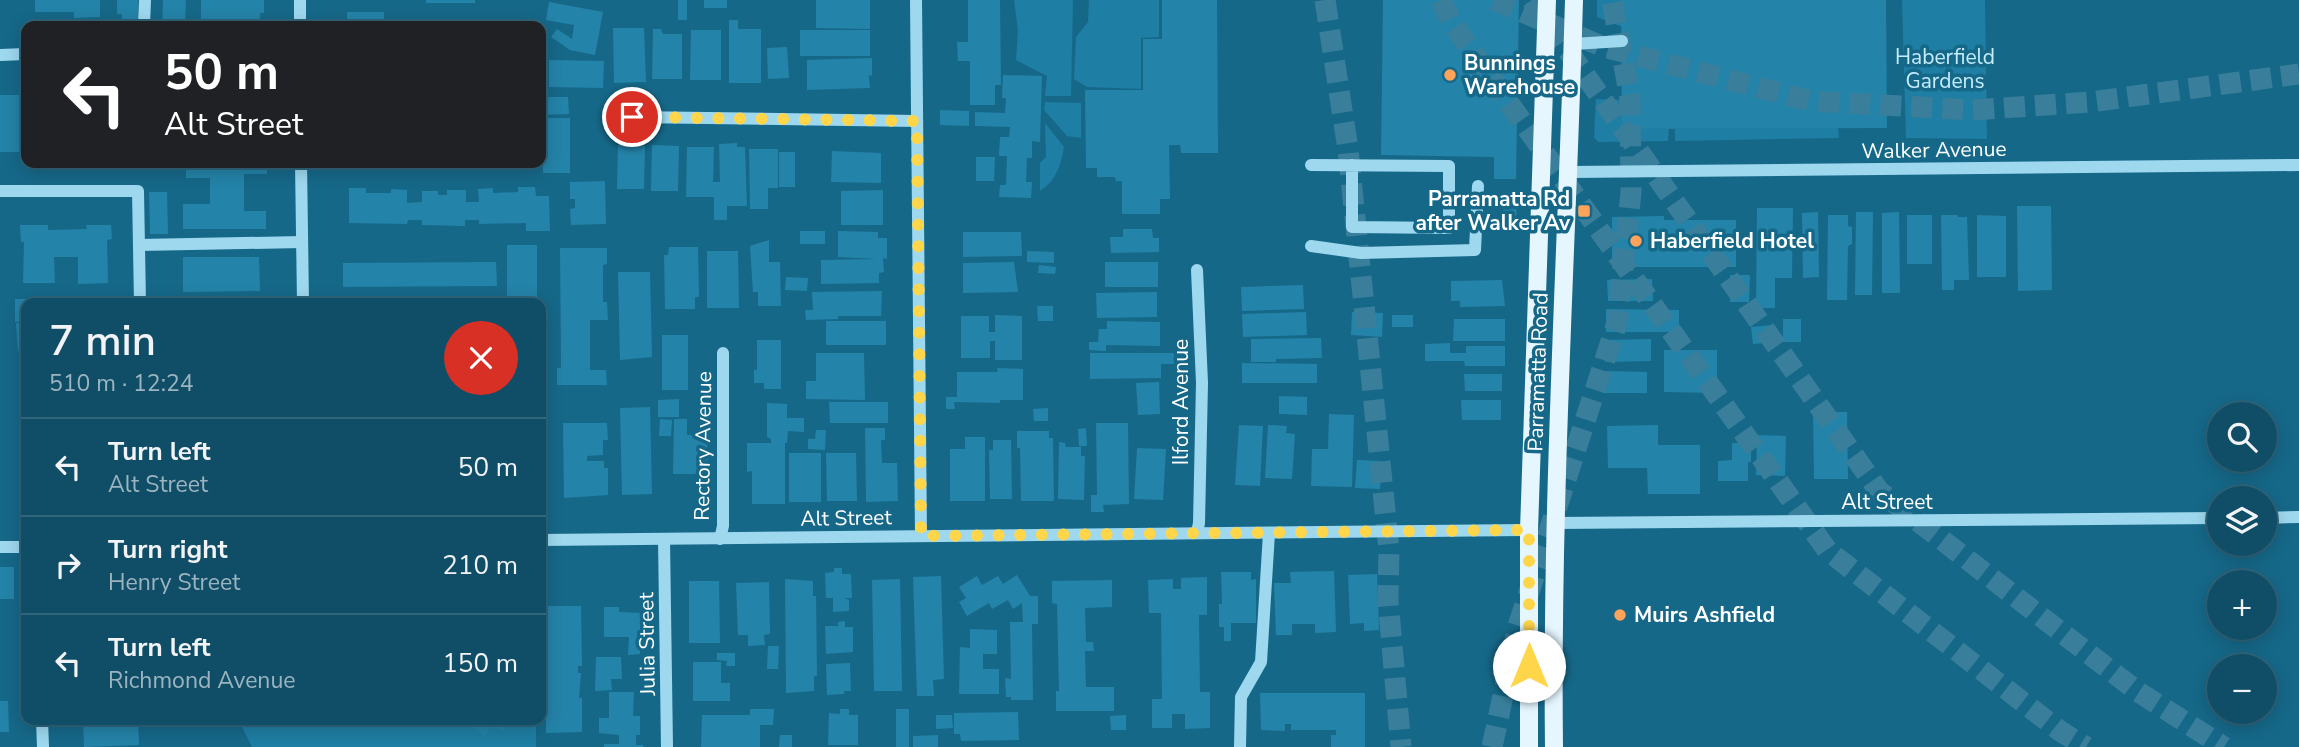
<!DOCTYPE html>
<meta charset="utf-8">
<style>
body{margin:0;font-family:"Nunito Sans",sans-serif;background:#1e5870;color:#f1f3f6;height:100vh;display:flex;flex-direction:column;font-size:26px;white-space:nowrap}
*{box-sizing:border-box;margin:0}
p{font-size:23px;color:#9cb4c0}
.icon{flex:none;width:38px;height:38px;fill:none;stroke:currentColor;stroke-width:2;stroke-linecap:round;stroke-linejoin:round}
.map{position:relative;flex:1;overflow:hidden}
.side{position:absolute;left:21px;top:298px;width:525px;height:427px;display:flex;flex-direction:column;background:#104e67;border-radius:14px;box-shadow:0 4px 18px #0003,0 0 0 2px #30657b}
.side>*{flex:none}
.top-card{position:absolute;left:21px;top:21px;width:525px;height:147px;border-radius:14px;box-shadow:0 4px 18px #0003,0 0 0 2px #30657b;background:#202124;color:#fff;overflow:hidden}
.fabs{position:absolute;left:2207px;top:402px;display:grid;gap:14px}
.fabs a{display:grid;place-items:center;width:70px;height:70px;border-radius:50%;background:#104e67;box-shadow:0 4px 18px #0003,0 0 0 2px #30657b;font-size:35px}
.pin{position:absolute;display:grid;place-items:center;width:60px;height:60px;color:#fff;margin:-30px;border:4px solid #fff;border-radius:50%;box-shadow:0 2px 7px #0007}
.me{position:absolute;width:77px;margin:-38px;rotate:0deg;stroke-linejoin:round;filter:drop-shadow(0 0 5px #0008)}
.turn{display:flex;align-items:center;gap:24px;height:147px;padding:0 28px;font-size:32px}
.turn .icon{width:91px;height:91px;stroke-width:2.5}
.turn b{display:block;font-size:49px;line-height:60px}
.round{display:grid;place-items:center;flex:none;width:74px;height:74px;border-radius:37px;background:#1e5870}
.summary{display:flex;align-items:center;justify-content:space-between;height:119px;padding:0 28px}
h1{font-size:42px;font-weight:600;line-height:52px}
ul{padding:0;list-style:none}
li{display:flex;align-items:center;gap:21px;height:98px;padding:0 28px;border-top:2px solid #30657b}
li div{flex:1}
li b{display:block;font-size:26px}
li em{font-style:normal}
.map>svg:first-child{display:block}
.green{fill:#1e7ea3}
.building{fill:#2483a8}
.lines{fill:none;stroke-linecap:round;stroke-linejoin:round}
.highway-tunnel{stroke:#397f9b;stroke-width:21;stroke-dasharray:21 10;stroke-linecap:butt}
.minor{stroke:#9ed8ef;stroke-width:12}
.major{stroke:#e5f6ff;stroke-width:18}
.route{stroke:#ffd54a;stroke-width:12;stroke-dasharray:0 21.6}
.poi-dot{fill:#ffa35b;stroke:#166889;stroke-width:2.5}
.labels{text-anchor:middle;stroke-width:7;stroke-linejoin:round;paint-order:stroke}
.park-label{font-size:21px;fill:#c4ecfb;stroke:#166889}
.poi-label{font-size:21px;font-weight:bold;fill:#fff;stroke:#166889;text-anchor:start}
.street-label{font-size:21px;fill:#fff;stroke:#166889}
</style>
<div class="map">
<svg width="2299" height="747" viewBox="0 0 2299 747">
<rect width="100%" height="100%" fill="#166889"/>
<g class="green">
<polygon points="1014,0 1073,0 1071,96 1045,96 1047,76 1016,60 1018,31"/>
<polygon points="1089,0 1159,0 1159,37 1141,38 1141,89 1087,87 1074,79 1076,37 1088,22"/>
<polygon points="1597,0 1624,0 1625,28 1597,17"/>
<polygon points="1902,0 1985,0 1987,139 1906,138"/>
<polygon points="1596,99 1622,100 1623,129 1669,129 1668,141 1598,142 1594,137"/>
<polygon points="1045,102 1081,103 1081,138 1067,136 1044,110"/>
<path d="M1045,123L1064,147C1061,165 1056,181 1040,191V163L1046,157Z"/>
<polygon points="1838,128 1839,138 1675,141 1675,129"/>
<polygon points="238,719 536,719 536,747 252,747"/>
</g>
<g class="building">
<polygon points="35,0 100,0 100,17 74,18 74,12 35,12"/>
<polygon points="117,0 138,0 138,15 142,16 142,26 121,26 122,14 117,14"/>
<polygon points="163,0 186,0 185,26 162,26"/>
<polygon points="201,0 264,0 264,13 260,13 260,25 201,25"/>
<rect x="426" y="0" width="49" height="3"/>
<rect x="678" y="0" width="9" height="20"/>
<rect x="704" y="0" width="23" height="8"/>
<polygon points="816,0 870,0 870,29 816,28"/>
<polygon points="968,0 1000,0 1001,85 995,85 995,105 970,105 970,61 958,61 957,42 968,42"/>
<polygon points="1162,0 1217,0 1218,153 1181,153 1180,145 1169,145 1170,199 1160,199 1160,214 1122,214 1122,181 1116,181 1115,177 1097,177 1097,168 1086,168 1085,90 1143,90 1143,39 1162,39"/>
<polygon points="1383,0 1519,0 1516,179 1494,179 1494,157 1381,155"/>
<polygon points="1621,0 1886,0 1887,128 1622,129"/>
<polygon points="549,2 603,12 595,55 570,50 551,37 557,29 572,39 574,25 546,20"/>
<polygon points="347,12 384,12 384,20 403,20 403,23 452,22 452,26 347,26"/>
<polygon points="35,19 79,20 79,26 35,26"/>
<polygon points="729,20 738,20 738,29 761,29 761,83 729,83"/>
<polygon points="613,28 644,28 646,82 614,83"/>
<polygon points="653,29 661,29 663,34 682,34 682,79 652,79"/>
<polygon points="691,30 721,30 721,80 690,80"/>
<rect x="800" y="30" width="70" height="26"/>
<polygon points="787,47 789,78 768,79 767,48"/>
<polygon points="872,58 872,76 869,75 870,88 807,90 807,60"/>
<polygon points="549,60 604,61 603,88 549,87"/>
<polygon points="1003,75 1042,76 1040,142 1032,141 1032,158 1027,158 1026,182 1032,182 1031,198 999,197 1000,185 1006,185 1007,156 999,156 1000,137 1009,137 1010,127 975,126 975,112 1005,113 1006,98 1002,98"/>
<rect x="0" y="95" width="26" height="57"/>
<polygon points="541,97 568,97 569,114 541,115"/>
<polygon points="940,110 969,111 969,126 940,125"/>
<rect x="543" y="118" width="27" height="55"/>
<polygon points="737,143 737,147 745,147 747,206 727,206 727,220 714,220 714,197 686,197 687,147 714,147 713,182 720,182 719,144"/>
<polygon points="618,145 645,146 644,189 617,189"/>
<polygon points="652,145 679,146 678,191 651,191"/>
<polygon points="749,149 778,149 778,188 768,188 768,209 750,209"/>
<polygon points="832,151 881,153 881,183 831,182"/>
<rect x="779" y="152" width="16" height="35"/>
<polygon points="976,157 995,157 994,181 976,181"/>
<polygon points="186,163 267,163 267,174 244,174 244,211 266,211 266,229 183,229 183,204 210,204 210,178 186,178"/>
<polygon points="380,163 410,163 411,168 380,168"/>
<rect x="423" y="163" width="31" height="6"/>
<polygon points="605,181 606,224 571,225 570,209 575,208 575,199 570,199 570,182"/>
<polygon points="518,187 535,187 536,196 549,196 550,231 526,231 526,223 479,224 479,220 465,220 465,226 422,225 422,220 408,220 407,224 349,223 349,188 366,188 366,193 391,193 391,189 407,190 407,203 422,202 422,191 438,191 438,195 447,195 447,190 466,190 466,202 479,202 478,189 493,188 493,193 518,192"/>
<polygon points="883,190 883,225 841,225 841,191"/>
<polygon points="149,192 167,192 168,234 150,234"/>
<polygon points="1503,195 1517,195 1516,229 1503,229"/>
<polygon points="2017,206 2051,206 2052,290 2018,291"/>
<polygon points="1757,208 1793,208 1792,278 1775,278 1775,308 1756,308"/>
<polygon points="1818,212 1819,277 1803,278 1802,213"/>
<polygon points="1856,212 1873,212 1872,295 1855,295"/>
<polygon points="1899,212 1900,293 1882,293 1882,213"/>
<polygon points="1828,215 1848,215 1848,226 1852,227 1852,244 1848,246 1847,300 1827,300"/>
<rect x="1907" y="215" width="25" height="49"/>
<polygon points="1941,215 1958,215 1958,217 1967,217 1969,280 1954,280 1954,290 1942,290"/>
<polygon points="1977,215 2006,216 2006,277 1977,277"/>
<polygon points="1664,216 1664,220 1736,220 1736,267 1612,267 1612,217"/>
<polygon points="20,225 48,225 48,230 87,229 86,225 111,225 112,239 107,240 108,283 78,284 78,257 54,257 55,283 23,283 24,242 21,242"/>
<polygon points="1123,229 1152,229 1153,238 1159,238 1159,252 1111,253 1110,237 1123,237"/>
<rect x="800" y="231" width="25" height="13"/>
<polygon points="838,231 878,232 878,238 887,238 887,259 883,258 884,272 879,273 879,283 821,284 821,260 876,259 838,257"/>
<polygon points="963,232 1021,232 1022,256 963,257"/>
<polygon points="769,240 769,262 780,262 781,306 758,306 758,292 753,292 750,246"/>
<rect x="507" y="245" width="30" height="58"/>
<polygon points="669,247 698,247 699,297 695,297 695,309 665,309 664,255 668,255"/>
<polygon points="560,248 607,248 607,264 603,265 603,302 607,302 608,320 590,320 590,370 606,370 607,385 557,385 557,368 561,368"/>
<polygon points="707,251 738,251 739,308 707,308"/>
<polygon points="1027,251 1054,252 1054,263 1027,262"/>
<polygon points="183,257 259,257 260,291 183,292"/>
<polygon points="496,262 497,286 343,287 343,263"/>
<polygon points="1014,262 1018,292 963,293 963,263"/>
<rect x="1105" y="262" width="53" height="25"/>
<polygon points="1039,265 1056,267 1055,274 1038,273"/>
<polygon points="618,272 650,272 652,357 620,360"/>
<polygon points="1730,275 1750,275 1749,302 1730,302"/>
<polygon points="786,277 808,278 807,291 785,290"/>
<polygon points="1652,279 1653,301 1608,301 1607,280"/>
<polygon points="1502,280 1505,306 1460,307 1460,301 1451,301 1451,281"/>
<polygon points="1303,285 1304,309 1242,311 1241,287"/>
<polygon points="882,291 881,316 838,316 838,319 806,320 805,310 813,310 812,292"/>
<polygon points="1157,292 1157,317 1097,318 1096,293"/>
<polygon points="15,299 93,299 94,303 26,303 26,322 15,322"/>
<polygon points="343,299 422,300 422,303 343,303"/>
<polygon points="1037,306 1053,306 1053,321 1038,321"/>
<polygon points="1606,309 1679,310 1679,332 1606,332"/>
<polygon points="1306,312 1307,335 1243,337 1242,314"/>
<polygon points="1352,312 1383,313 1382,337 1351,335"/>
<polygon points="995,315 1022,316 1022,360 995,360 995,341 990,341 990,358 961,358 961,316 989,316 989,332 995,332"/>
<rect x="1392" y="315" width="21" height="12"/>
<polygon points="1454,319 1505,319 1505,341 1453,341"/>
<rect x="1783" y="319" width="18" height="23"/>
<rect x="826" y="321" width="60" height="24"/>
<polygon points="1107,321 1160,322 1160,346 1106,345 1106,351 1089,350 1089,342 1098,342 1099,329 1107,329"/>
<polygon points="16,323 26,323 26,384 22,384 22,352 18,351"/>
<polygon points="1774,325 1775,342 1753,344 1751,327"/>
<rect x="662" y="335" width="26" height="55"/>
<polygon points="1321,338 1322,358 1276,359 1276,362 1251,362 1251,339"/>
<polygon points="1651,339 1651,361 1605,362 1604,340"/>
<polygon points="757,340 781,340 781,389 764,389 764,383 754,383 754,370 757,370"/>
<polygon points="1450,343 1450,353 1466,353 1466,346 1505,346 1505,366 1465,366 1464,361 1425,361 1425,344"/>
<polygon points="1664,350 1717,350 1717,393 1664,392"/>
<polygon points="816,353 864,353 865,400 806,399 806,381 816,381"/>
<polygon points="1090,353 1174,353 1175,364 1161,364 1161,378 1090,379"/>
<polygon points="1242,363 1317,364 1317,383 1242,383"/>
<polygon points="997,368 1023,369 1023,400 1000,400 1000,403 954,402 955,409 946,409 946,397 957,397 957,372 998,372"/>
<polygon points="1603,371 1647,372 1647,393 1602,393"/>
<polygon points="1464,374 1502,374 1502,391 1465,391"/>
<polygon points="1159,382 1160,414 1138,415 1136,383"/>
<polygon points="1279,396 1307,397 1307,415 1279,414"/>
<polygon points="679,399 679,417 658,417 658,400"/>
<polygon points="1461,400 1501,400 1501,420 1462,420"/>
<polygon points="829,402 888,402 888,423 830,423"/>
<polygon points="767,403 787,404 787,418 804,418 804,432 788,431 787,443 785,443 785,504 752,504 752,471 747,472 747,443 771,443 771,439 767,437"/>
<polygon points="650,407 652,494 622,495 620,408"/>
<polygon points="1048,408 1048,421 1034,421 1033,409"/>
<polygon points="1813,412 1847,412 1848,479 1814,479"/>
<polygon points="1329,414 1354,415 1352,487 1311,486 1312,449 1328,449"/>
<polygon points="660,419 672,420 671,436 659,436"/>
<polygon points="674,419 687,419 687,435 707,434 708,474 673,474"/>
<polygon points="563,423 607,423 608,440 603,440 603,455 587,456 587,461 604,461 604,468 608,468 608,495 564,498"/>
<polygon points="1096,423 1128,423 1129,504 1103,505 1104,512 1091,512 1091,495 1097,495"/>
<polygon points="1239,425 1263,426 1260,486 1235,485"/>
<polygon points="1268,425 1287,426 1286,433 1295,434 1292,479 1265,478"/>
<polygon points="1658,425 1658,445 1700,445 1700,494 1648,494 1647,468 1608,468 1607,426"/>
<polygon points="865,428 885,428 885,440 881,440 882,463 897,463 898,501 866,502"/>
<polygon points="1086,428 1087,446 1079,446 1078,429"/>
<polygon points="816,430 826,430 825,450 808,449 808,439 815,439"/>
<polygon points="1017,431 1049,431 1049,438 1053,438 1054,501 1021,501 1020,448 1017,448"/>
<polygon points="1757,435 1786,436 1785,476 1756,475"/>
<polygon points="965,437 985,437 985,501 950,501 950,449 965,449"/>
<polygon points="993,440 1011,440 1012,499 990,499 989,450 993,450"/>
<polygon points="1059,442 1065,443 1066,447 1081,447 1081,456 1085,456 1084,500 1058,499"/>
<polygon points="1732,443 1751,443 1751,462 1748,462 1748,481 1718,481 1718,461 1732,460"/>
<polygon points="1137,448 1166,449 1163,500 1134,499"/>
<rect x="789" y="453" width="32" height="49"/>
<polygon points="826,453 856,453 857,501 827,501"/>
<polygon points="1357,460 1382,461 1380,489 1355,488"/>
<rect x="0" y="567" width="14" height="32"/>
<polygon points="834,568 842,568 842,574 851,574 852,598 844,598 849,600 849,611 833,612 833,598 826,598 825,573 834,572"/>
<polygon points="1334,571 1336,632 1315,633 1315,624 1292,624 1292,635 1276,635 1274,583 1291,583 1290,572"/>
<polygon points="1221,572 1251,572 1251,580 1256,579 1256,623 1231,623 1231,641 1224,641 1224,627 1219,627 1219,604 1222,604"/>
<polygon points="1377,574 1379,630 1364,631 1364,623 1350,624 1348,575"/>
<polygon points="1017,575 1030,596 1038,596 1038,624 1032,624 1033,700 1011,700 1011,697 1006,697 1005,678 1011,679 1010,622 1023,622 1022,603 1013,609 1008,600 992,609 989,603 967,616 959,602 966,598 959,587 977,576 982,585 998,576 1003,584"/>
<polygon points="941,576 944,679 933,680 934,696 917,696 913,577"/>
<polygon points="1207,577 1207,615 1199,615 1200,692 1210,692 1210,728 1185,729 1185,714 1172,714 1172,728 1152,728 1152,699 1162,699 1161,613 1149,613 1148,580 1173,579 1173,589 1181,589 1181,578"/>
<polygon points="785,579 813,581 813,596 816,596 817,676 814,676 814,691 786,693"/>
<polygon points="900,579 902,691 874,691 872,580"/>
<polygon points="1112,580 1112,607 1085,608 1086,642 1093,642 1094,651 1085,651 1086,687 1114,687 1114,711 1056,711 1056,691 1059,691 1057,604 1052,603 1052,581"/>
<polygon points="689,581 719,581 720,643 689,643"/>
<polygon points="769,582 770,634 764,635 765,645 748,646 748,635 738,635 736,583"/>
<polygon points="543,606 581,606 582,666 578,666 578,673 581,673 579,698 582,698 582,732 546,733 546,677 548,677 548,666 544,666"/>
<polygon points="604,607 619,607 619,612 641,613 640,654 628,655 629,637 604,637"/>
<polygon points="845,621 845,627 853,627 853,652 826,654 825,626 838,626 838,622"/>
<polygon points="970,629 997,630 997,654 983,654 983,669 999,669 999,694 959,694 960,647 970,648"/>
<polygon points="768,646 779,646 778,669 767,669"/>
<polygon points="717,653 735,653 735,666 726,666 727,661 717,660"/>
<polygon points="596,657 621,657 622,679 611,679 612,690 595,691"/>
<polygon points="693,662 721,662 721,683 730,683 730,701 693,701"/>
<polygon points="850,663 851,691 844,691 844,694 827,695 826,664"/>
<polygon points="609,692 634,692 633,716 640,716 640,735 636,735 636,745 643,745 643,747 604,747 604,744 619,744 619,735 599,733 599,718 609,718"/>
<polygon points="1260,693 1365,693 1365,747 1331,747 1331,735 1336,735 1336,730 1291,730 1291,724 1285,724 1285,731 1261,730"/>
<polygon points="0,701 8,701 9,732 0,732"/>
<polygon points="750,709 774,709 773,725 760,725 760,747 701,747 702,715 750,715"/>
<polygon points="840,709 849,709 849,715 858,715 858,745 828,745 829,713 840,714"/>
<rect x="896" y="709" width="13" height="38"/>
<polygon points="1018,712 1019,740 961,741 960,734 954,734 954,713"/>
<polygon points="936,715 952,715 953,728 936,729"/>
<polygon points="1126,715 1126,730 1111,730 1110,716"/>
<polygon points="83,719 138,719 139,745 84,747"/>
<polygon points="462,719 510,719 502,731 492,724 485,736"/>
<polygon points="780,735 792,735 792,747 779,747"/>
<polygon points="938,735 938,747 913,747 913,736"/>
</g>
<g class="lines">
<g class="highway-tunnel">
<polyline points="1325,0 1348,149 1389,550 1388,600 1401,747"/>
<polyline points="1441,0 1452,23 1827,550 2060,731 2086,747"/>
<polyline points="1494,0 1604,47 1810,101 1973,110 2090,102 2299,74"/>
<polyline points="1532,0 1879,491 2137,691 2224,747"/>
<polyline points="1492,747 1518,626 1617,323 1631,193 1630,98 1612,0"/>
</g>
<g class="minor">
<polyline points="300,0 300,26"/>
<polyline points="916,0 921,536"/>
<polyline points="144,26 145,0"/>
<polyline points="1573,44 1622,41"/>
<polyline points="0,55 26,54"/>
<polyline points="632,117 917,121"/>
<polyline points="301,163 303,303"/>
<polyline points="1311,165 1449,166 1449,228 1352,227 1352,165"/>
<polyline points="1570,172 2299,165"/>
<polyline points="0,191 138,191 140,303"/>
<polyline points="139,245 302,242"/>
<polyline points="1311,246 1361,253 1475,250 1478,186"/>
<polyline points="2264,518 2299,517"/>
<polyline points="1555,523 2219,518"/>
<polyline points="1197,533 1199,523 1202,383 1197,270"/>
<polyline points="664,539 667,747"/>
<polyline points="720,539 723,526 723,353"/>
<polyline points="541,540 1529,530"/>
<polyline points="0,547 26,547"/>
<polyline points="42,719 43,747"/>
<polyline points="1240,747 1241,697 1261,662 1269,533"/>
</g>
<g class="major">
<polyline points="1529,747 1529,530 1547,0"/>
<path d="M1554,747C1551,498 1567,249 1574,0"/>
</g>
</g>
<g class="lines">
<polyline class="route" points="632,117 917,121 921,536 1529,530 1529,666"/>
</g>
<g class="poi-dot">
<circle cx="1450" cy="75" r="7"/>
<rect x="1577" y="204" width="14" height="14" rx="3.5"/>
<circle cx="1636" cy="241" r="7"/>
<circle cx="1620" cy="615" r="7"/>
</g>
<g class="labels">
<g class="park-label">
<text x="1945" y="64">Haberfield<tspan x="1945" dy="24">Gardens</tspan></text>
</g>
<g class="poi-label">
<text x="1464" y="70">Bunnings<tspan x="1464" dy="24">Warehouse</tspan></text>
<text x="1570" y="206" text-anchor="end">Parramatta Rd<tspan x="1570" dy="24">after Walker Av</tspan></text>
<text x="1650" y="248">Haberfield Hotel</text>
<text x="1634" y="622">Muirs Ashfield</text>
</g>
<g class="street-label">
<text transform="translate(1934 150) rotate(-1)" y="7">Walker Avenue</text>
<text transform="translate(1538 372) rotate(-88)" y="7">Parramatta Road</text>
<text transform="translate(1181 402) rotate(-90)" y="7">Ilford Avenue</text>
<text transform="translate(703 446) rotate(-89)" y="7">Rectory Avenue</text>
<text x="1887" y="509">Alt Street</text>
<text transform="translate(846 518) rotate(-1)" y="7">Alt Street</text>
<text transform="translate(647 644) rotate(-91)" y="7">Julia Street</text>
</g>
</g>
</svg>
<div class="fabs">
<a><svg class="icon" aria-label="search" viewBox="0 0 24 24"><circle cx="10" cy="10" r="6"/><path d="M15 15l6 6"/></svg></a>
<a><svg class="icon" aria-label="layers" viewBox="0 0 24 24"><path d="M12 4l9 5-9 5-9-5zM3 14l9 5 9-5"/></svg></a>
<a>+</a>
<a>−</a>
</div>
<div class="pin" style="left:632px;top:117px;background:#d93025"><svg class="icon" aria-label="arrive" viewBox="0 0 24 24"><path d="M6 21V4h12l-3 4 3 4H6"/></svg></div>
<svg class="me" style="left:1529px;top:666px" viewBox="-20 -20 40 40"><circle r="19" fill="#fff"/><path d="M0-13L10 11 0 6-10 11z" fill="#ffd54a"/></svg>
<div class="top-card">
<div class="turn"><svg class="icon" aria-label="left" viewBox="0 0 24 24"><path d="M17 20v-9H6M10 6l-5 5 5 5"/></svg><div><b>50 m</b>Alt Street</div></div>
</div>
<section class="side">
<div class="summary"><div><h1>7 min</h1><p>510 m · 12:24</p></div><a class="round" style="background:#d93025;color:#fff"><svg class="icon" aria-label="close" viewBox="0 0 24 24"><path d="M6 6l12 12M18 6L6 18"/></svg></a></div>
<ul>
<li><svg class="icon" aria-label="left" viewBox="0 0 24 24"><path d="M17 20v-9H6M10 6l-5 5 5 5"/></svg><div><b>Turn left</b><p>Alt Street</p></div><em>50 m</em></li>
<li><svg class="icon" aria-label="right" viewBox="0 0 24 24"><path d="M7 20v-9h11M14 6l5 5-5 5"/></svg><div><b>Turn right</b><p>Henry Street</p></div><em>210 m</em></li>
<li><svg class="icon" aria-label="left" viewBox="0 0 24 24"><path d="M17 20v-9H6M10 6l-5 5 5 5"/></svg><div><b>Turn left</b><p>Richmond Avenue</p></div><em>150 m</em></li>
</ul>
</section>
</div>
